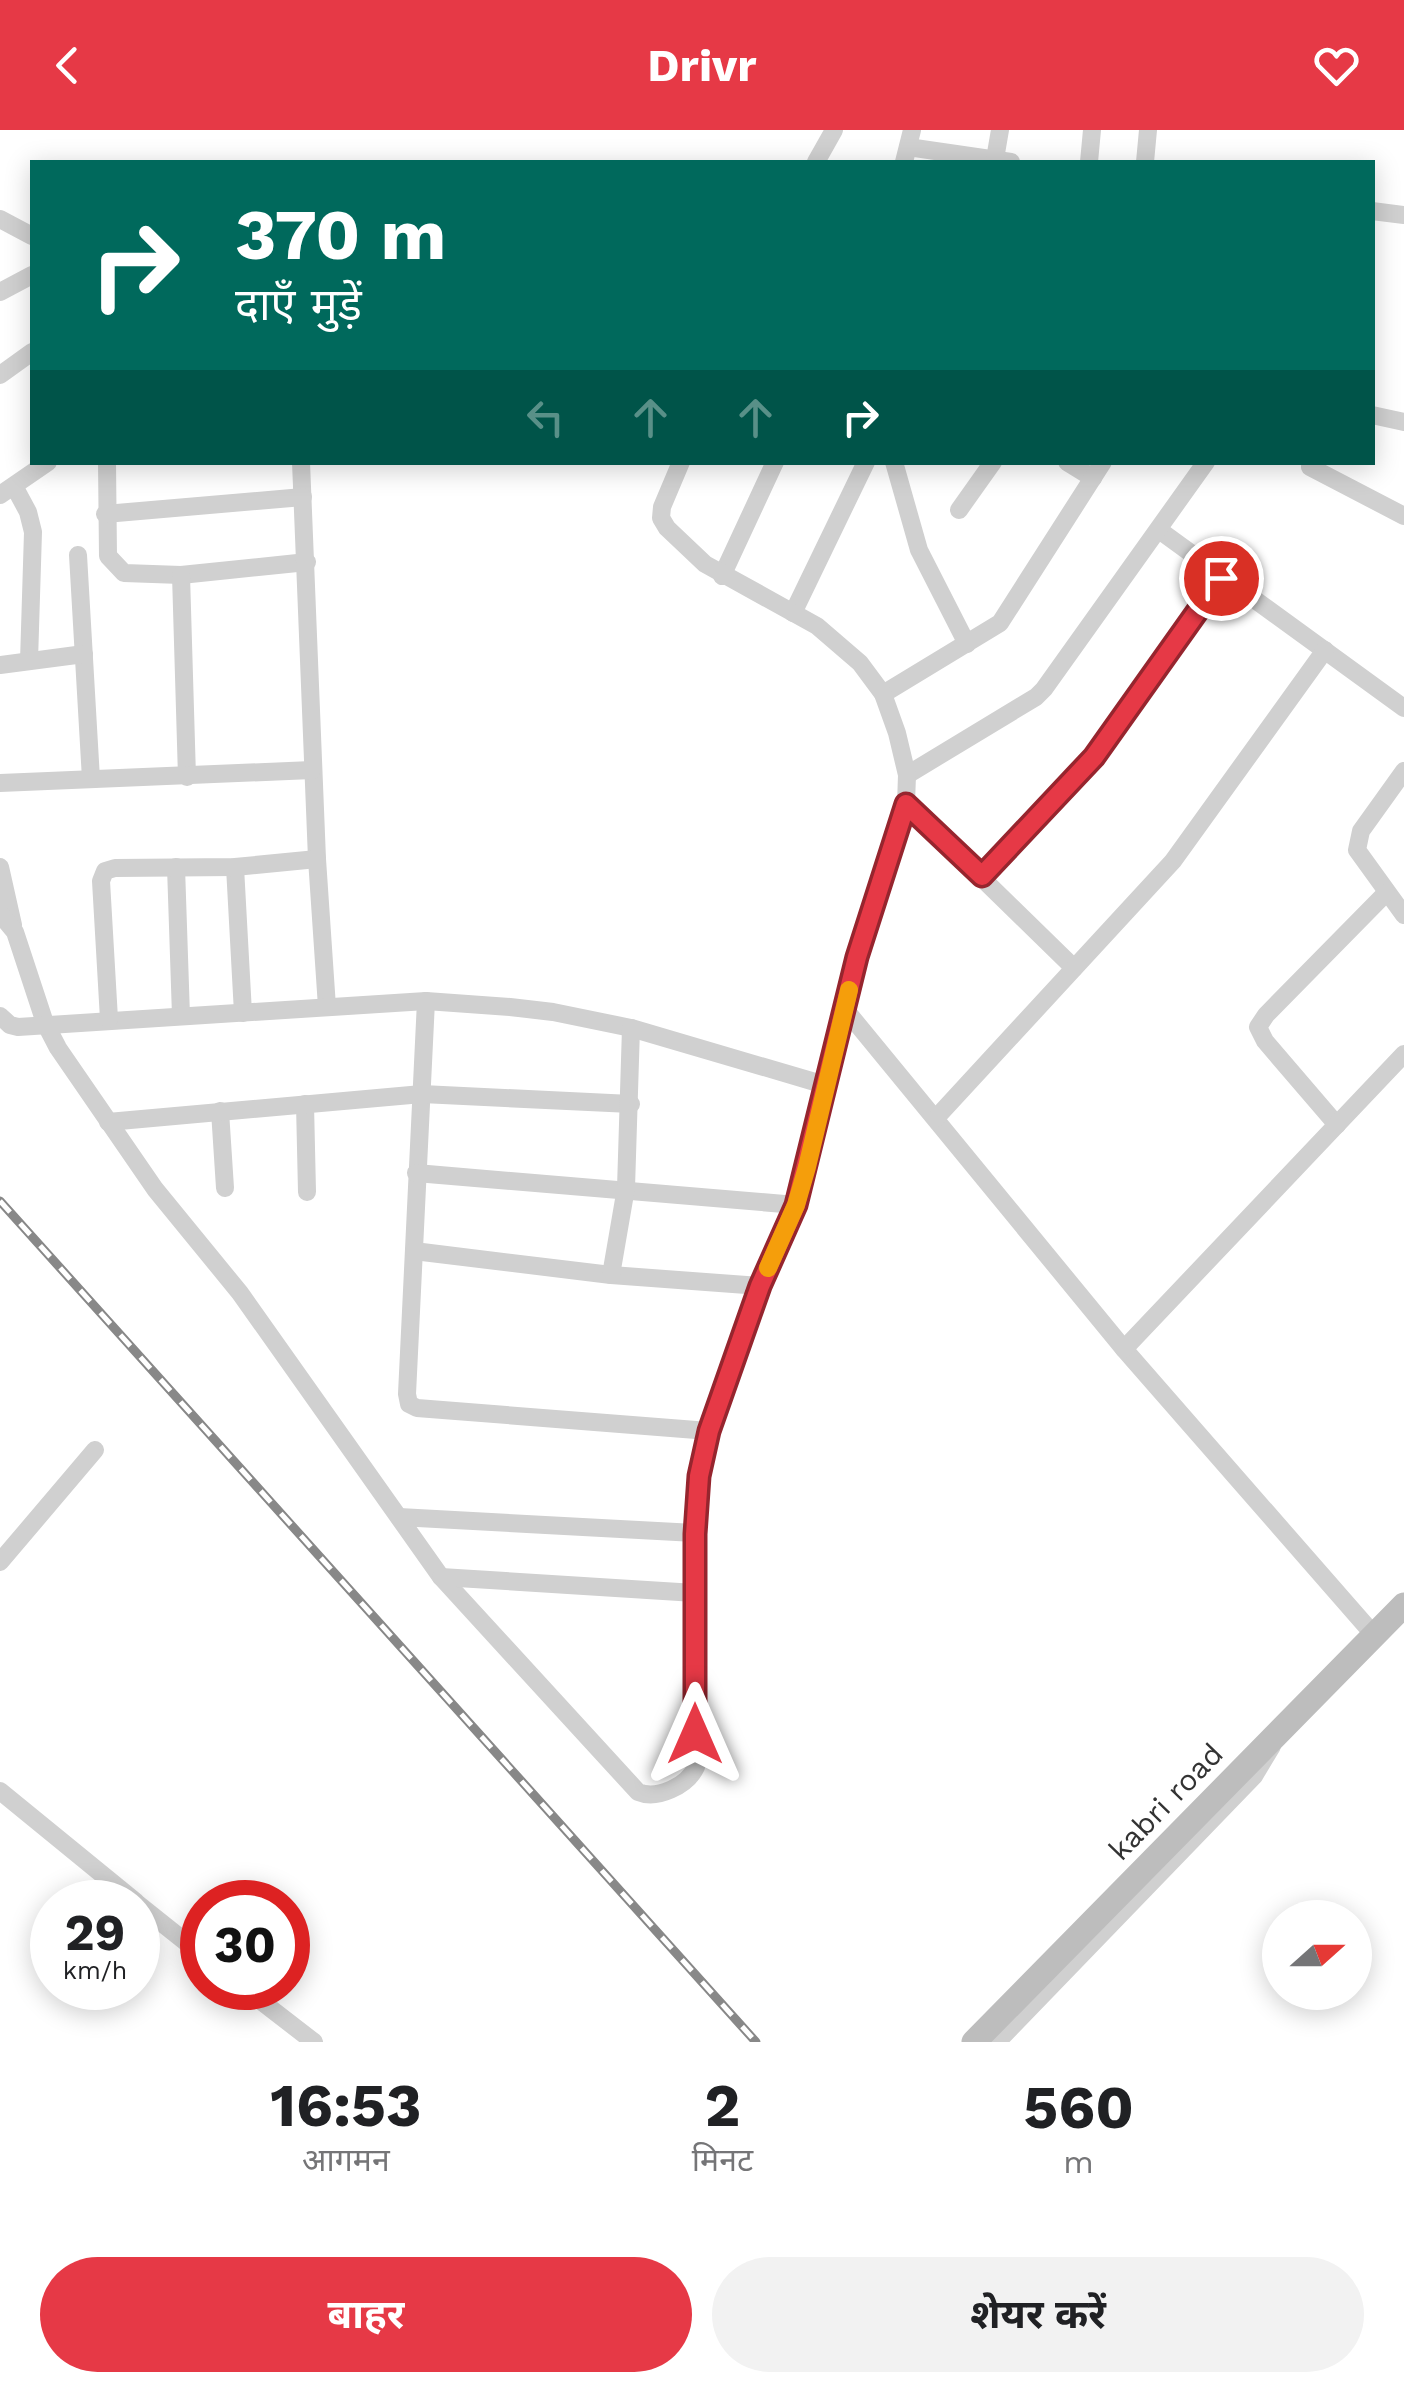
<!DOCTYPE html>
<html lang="hi">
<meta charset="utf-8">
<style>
body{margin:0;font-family:"Work Sans","Noto Sans Devanagari",sans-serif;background:#f2f2f2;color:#202124;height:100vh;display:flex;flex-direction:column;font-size:38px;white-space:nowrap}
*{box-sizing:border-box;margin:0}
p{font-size:32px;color:#757577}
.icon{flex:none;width:55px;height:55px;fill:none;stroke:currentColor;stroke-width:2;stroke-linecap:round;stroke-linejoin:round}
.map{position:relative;height:1912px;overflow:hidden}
.details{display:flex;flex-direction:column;background:#fff;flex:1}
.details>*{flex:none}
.hud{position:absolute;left:30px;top:30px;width:1345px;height:305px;border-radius:0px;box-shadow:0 5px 25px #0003;background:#00695c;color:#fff;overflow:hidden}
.needle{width:65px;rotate:69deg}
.fabs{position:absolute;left:1262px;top:1770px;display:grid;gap:20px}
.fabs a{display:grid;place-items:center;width:110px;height:110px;border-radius:50%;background:#fff;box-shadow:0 5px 25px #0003;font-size:50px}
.speed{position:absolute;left:30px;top:1750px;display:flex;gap:20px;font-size:50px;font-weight:700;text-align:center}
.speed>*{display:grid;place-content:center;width:130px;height:130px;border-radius:50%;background:#fff;box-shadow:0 5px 25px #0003;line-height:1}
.speed small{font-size:25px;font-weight:400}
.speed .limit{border:15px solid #d22;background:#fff;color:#111}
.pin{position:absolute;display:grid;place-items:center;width:85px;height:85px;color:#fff;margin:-42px;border:5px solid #fff;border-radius:50%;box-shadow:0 2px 10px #0007}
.me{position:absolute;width:110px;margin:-55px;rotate:0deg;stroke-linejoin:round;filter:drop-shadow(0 0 8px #0008)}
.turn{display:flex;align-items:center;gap:35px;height:210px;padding:0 40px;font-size:45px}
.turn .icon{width:130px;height:130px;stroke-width:2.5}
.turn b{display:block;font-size:70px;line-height:85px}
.lanes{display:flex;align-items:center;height:95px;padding:0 40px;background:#0003;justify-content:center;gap:50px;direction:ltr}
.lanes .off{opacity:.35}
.eta{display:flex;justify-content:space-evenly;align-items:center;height:170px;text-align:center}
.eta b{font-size:60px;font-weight:700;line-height:70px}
.button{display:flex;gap:20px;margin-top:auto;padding:20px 40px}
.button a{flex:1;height:115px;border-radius:60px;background:#e63946;color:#fff;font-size:40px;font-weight:700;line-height:115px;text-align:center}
.button a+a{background:#f2f2f2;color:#202124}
header{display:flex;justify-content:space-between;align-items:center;height:130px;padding:0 40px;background:#e63946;color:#fff;font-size:45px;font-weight:700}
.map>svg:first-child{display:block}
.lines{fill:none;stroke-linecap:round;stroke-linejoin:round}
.street{stroke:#d0d0d0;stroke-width:18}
.secondary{stroke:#bdbdbd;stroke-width:25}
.rail-casing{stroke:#888;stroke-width:9}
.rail{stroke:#fff;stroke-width:5;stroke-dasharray:15;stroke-linecap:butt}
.route-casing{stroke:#96252e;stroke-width:25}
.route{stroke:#e63946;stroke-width:18}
.slow{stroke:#f59e0b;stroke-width:18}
.labels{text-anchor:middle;stroke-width:10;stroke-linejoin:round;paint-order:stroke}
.street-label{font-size:30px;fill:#333;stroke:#fff}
</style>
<header><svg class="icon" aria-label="back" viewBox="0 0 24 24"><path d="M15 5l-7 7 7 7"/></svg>Drivr<svg class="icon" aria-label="heart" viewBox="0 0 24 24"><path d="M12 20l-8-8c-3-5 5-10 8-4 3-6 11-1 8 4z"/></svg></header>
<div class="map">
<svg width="1404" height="1912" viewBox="0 0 1404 1912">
<rect width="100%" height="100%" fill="#fff"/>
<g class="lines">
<g class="street">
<polyline points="908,17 1011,32"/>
<polyline points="995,29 1000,0"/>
<polyline points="816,32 834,0"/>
<polyline points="904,32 912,0"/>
<polyline points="1089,32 1092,0"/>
<polyline points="1145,32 1148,0"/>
<polyline points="1372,81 1404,85"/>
<polyline points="0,89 32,106"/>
<polyline points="0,162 32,145"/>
<polyline points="0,245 32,222"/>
<polyline points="1372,285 1404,292"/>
<polyline points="107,332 108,426 124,443 181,445 307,432"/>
<polyline points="301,332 317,729 327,877"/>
<polyline points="894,332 919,420 967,514"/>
<polyline points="1067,332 1093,348"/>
<polyline points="1310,337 1404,386"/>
<polyline points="14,356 28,382 33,402 29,531"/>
<polyline points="0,365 48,332"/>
<polyline points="959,380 993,332"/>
<polyline points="105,384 303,367"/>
<polyline points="1159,400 1404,578"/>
<polyline points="78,425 91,649"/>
<polyline points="181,445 187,647"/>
<polyline points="722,446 775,332"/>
<polyline points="793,483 866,332"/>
<polyline points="0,535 84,524"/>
<polyline points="883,564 1000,493 1103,332"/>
<polyline points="1404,641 1361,701 1357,720 1404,785"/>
<polyline points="907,645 1036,567 1044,559 1206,332"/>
<polyline points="0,653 312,640"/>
<polyline points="906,674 1074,838"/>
<polyline points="0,737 13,795"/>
<polyline points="176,737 181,886"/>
<polyline points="235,737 243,883"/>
<polyline points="983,746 1094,627 1221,448"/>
<path d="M0,784L15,802L45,893L58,918L155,1059L240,1163L441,1447L638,1662C657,1670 687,1656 696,1637L695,1403L699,1346L723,1253L760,1156L796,1075L857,827L906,674L907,645L897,603L883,564L860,533L817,496L705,434L667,398L661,388L662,377L681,332"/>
<polyline points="426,871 407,1264 409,1274 417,1278 709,1301"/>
<polyline points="844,878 1124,1219 1374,1505"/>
<polyline points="0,886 10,895 18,897 426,871 510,877 553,882 631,898 825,955"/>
<polyline points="109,889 101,751 105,741 115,738 235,737 317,729"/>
<polyline points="305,974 307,1062"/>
<polyline points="220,981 225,1058"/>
<polyline points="936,988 1173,731 1325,520"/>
<polyline points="108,992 422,964 631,974"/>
<polyline points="1337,995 1265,911 1258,897 1266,885 1386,763"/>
<polyline points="416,1043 796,1075"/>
<polyline points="414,1121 611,1145 760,1156"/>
<polyline points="611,1145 626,1058 631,898"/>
<polyline points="1124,1219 1404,924"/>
<polyline points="399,1387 695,1403"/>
<polyline points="0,1432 95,1320"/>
<polyline points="441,1447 695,1463"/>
<polyline points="0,1661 136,1772"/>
<polyline points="138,1774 202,1825"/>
<polyline points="244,1858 314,1912"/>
<polyline points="997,1912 1254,1646 1272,1616"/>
</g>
<polyline class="secondary" points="974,1912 1404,1475"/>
<defs>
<polyline id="rail" points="0,1071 756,1912"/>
</defs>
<use href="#rail" class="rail-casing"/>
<use href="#rail" class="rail"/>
</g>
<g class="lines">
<defs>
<polyline id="route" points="695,1604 695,1404 699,1346 709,1301 760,1156 796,1075 857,827 906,674 982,746 1094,627 1221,448"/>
</defs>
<use href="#route" class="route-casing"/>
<use href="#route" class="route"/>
<polyline class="slow" points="768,1138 796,1075 807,1037 849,860"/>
</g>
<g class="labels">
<g class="street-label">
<text transform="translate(1166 1672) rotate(-46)" y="10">kabri road</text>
</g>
</g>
</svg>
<div class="fabs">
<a><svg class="needle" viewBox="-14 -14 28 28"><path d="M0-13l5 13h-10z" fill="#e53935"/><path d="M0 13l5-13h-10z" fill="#757577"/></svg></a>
</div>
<div class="speed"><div>29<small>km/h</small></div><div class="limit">30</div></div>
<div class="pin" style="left:1221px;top:448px;background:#d93025"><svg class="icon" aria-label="arrive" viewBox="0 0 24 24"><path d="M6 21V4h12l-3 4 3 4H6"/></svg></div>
<svg class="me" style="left:695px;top:1604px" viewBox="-20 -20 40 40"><path d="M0-17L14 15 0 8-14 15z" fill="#e63946" stroke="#fff" stroke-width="4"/></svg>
<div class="hud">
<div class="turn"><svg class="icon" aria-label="right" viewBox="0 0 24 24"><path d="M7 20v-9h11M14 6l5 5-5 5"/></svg><div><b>370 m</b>दाएँ मुड़ें</div></div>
<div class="lanes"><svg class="icon off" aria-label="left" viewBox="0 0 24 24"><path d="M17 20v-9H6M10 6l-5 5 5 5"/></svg><svg class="icon off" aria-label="ahead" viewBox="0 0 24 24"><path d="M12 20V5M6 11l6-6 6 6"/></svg><svg class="icon off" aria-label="ahead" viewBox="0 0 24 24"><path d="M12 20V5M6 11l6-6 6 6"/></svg><svg class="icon" aria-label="right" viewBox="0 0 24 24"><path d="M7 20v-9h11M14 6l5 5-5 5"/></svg></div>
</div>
</div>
<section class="details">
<div class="eta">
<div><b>16:53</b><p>आगमन</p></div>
<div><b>2</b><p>मिनट</p></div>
<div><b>560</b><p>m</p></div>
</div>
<div class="button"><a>बाहर</a><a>शेयर करें</a></div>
</section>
